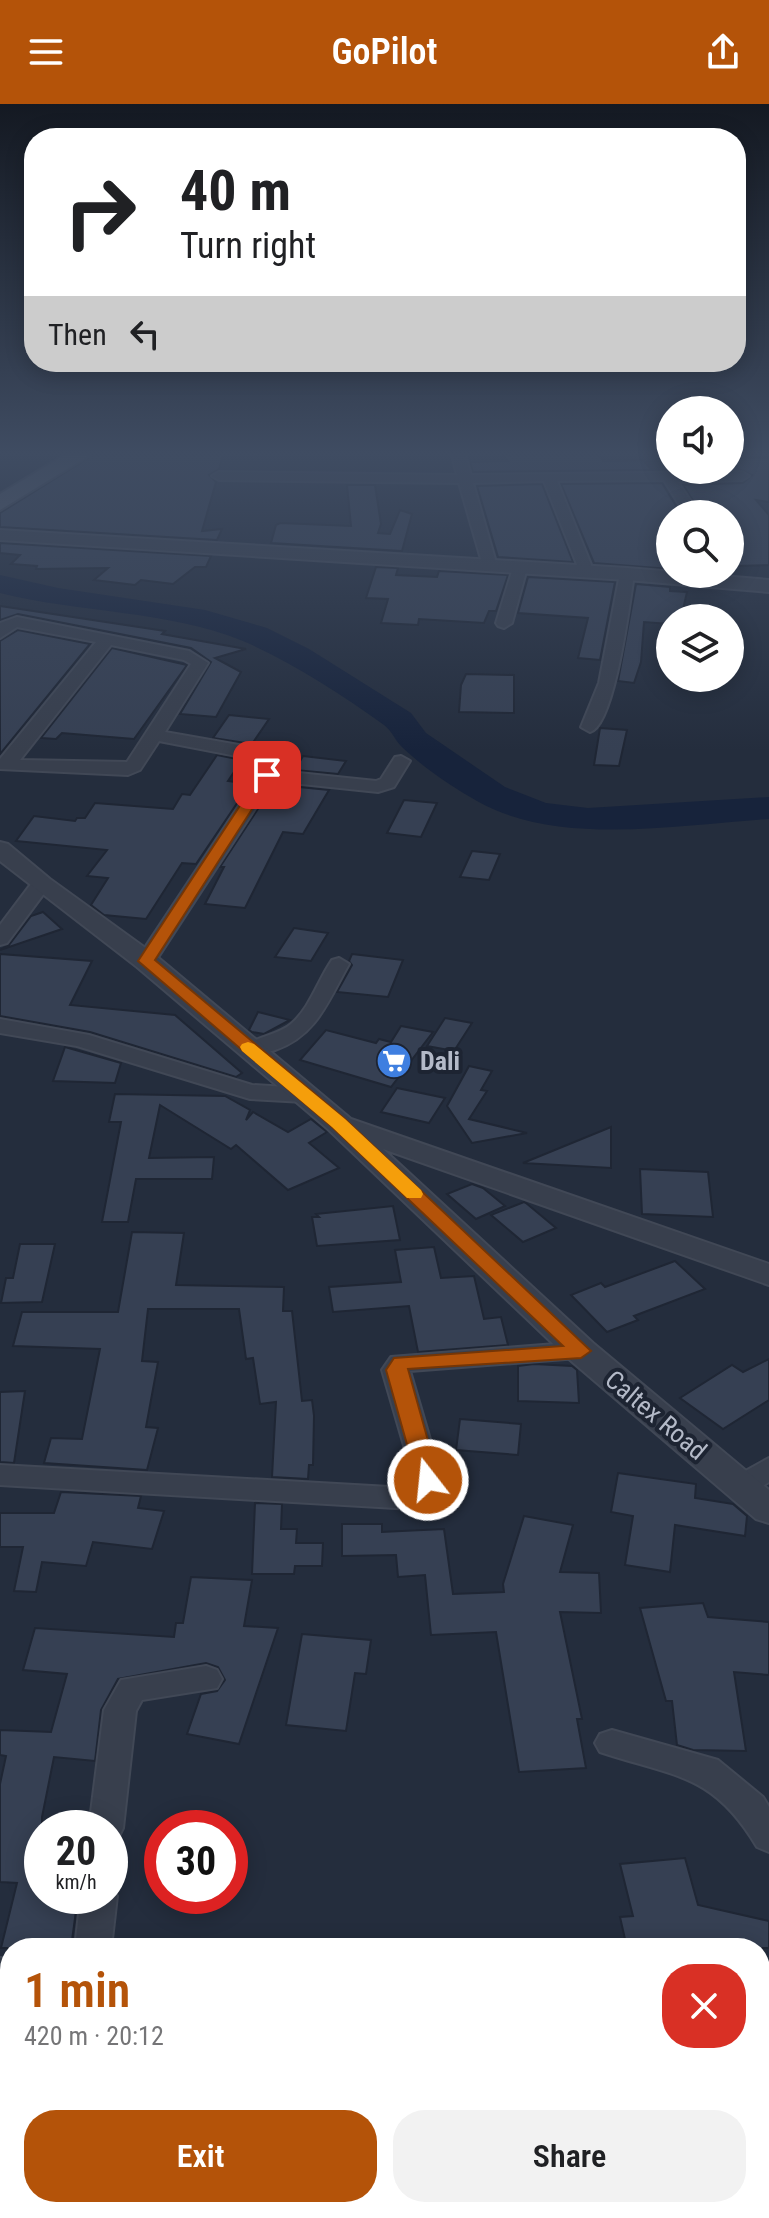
<!DOCTYPE html>
<meta charset="utf-8">
<style>
body{margin:0;font-family:"Roboto Condensed",sans-serif;background:#f2f2f2;color:#202124;height:100vh;display:flex;flex-direction:column;font-size:30px;white-space:nowrap}
*{box-sizing:border-box;margin:0}
p{font-size:26px;color:#757577}
.icon{flex:none;width:44px;height:44px;fill:none;stroke:currentColor;stroke-width:2;stroke-linecap:round;stroke-linejoin:round}
.map{position:relative;flex:1;overflow:hidden}
.drawer{position:absolute;left:0px;top:1834px;width:770px;height:280px;display:flex;flex-direction:column;background:#fff;border-radius:32px 32px 0 0;box-shadow:0 4px 20px #0003}
.drawer>*{flex:none}
.guide{position:absolute;left:24px;top:24px;width:722px;height:244px;border-radius:32px;box-shadow:0 4px 20px #0003;background:#fff;color:#202124;overflow:hidden}
.buttons{position:absolute;left:656px;top:292px;display:grid;gap:16px}
.buttons a{display:grid;place-items:center;width:88px;height:88px;border-radius:50%;background:#fff;box-shadow:0 4px 20px #0003;font-size:40px}
.speed{position:absolute;left:24px;top:1706px;display:flex;gap:16px;font-size:40px;font-weight:700;text-align:center}
.speed>*{display:grid;place-content:center;width:104px;height:104px;border-radius:50%;background:#fff;box-shadow:0 4px 20px #0003;line-height:1}
.speed small{font-size:20px;font-weight:400}
.speed .limit{border:12px solid #d22;background:#fff;color:#111}
.pin{position:absolute;display:grid;place-items:center;width:68px;height:68px;color:#fff;margin:-34px;border-radius:16px;box-shadow:0 4px 12px #0006}
.me{position:absolute;width:88px;margin:-44px;rotate:344deg;stroke-linejoin:round;filter:drop-shadow(0 0 6px #0008)}
.turn{display:flex;align-items:center;gap:28px;height:168px;padding:0 24px;font-size:36px}
.turn .icon{width:104px;height:104px;stroke-width:2.5}
.turn b{display:block;font-size:56px;line-height:68px}
.then{display:flex;align-items:center;height:76px;padding:0 24px;background:#0003;gap:16px;font-size:30px}
.round{display:grid;place-items:center;flex:none;width:84px;height:84px;border-radius:32px;background:#f2f2f2}
.headline{display:flex;align-items:center;justify-content:space-between;height:136px;padding:0 24px}
h1{font-size:48px;font-weight:600;line-height:60px;color:#b45309}
.primary-button{display:flex;gap:16px;margin-top:auto;padding:16px 24px}
.primary-button a{flex:1;height:92px;border-radius:32px;background:#b45309;color:#fff;font-size:32px;font-weight:600;line-height:92px;text-align:center}
.primary-button a+a{background:#f2f2f2;color:#202124}
header{display:flex;justify-content:space-between;align-items:center;height:104px;padding:0 24px;background:#b45309;color:#fff;font-size:36px;font-weight:600}
.map>svg:first-child{display:block}
.lines{fill:none;stroke-linecap:round;stroke-linejoin:round}
.river{fill:#17233b;fill-rule:evenodd}
.building{fill:#364053;stroke:#1f2634;stroke-width:2}
.minor-casing{stroke:#414856;stroke-width:4}
.tertiary-casing{stroke:#414856;stroke-width:4}
.primary-casing{stroke:#414856;stroke-width:4}
.minor{fill:#383f4d;fill-rule:evenodd}
.tertiary{fill:#383f4d;fill-rule:evenodd}
.primary{fill:#565e6d;fill-rule:evenodd}
.route{fill:#b45309;stroke:#753606;stroke-width:2}
.slow{fill:#f59e0b}
.labels{text-anchor:middle;stroke-width:8;stroke-linejoin:round;paint-order:stroke}
.poi-label{font-size:26px;font-weight:bold;fill:#b4bac8;stroke:#1d2432;text-anchor:start}
.street-label{font-size:26px;fill:#b4bac8;stroke:#1d2432}
</style>
<header><svg class="icon" aria-label="menu" viewBox="0 0 24 24"><path d="M4 6h16M4 12h16M4 18h16"/></svg>GoPilot<svg class="icon" aria-label="share" viewBox="0 0 24 24"><path d="M12 15V3M7 8l5-5 5 5M5 13v7h14v-7"/></svg></header>
<div class="map">
<svg width="769" height="2114" viewBox="0 0 769 2114">
<rect width="100%" height="100%" fill="#242d3d"/>
<g class="lines">
<path class="river" d="M0,471L58,484L205,506L267,524L309,545L411,609L426,629L505,683L546,699L588,704L769,693V715C679,721 557,743 477,697C452,683 424,664 403,644C396,638 392,627 384,621C341,590 292,558 243,537C167,506 79,509 0,489Z"/>
</g>
<g class="building">
<polygon points="93,351 223,351 219,365 209,371 216,378 202,427 222,425 217,436 0,423 0,409"/>
<polygon points="504,351 599,351 603,357 643,356 652,366 473,368 470,358 508,357"/>
<polygon points="769,353 769,398 756,396 769,411 769,461 735,462 730,454 730,410 702,410 683,381 743,379 752,371 738,365 732,355"/>
<polygon points="662,379 681,410 670,410 670,465 594,459 561,380"/>
<polygon points="542,380 573,458 498,453 477,382"/>
<polygon points="347,381 375,381 381,420 378,429 390,430 400,406 412,410 402,447 271,439 276,421 280,419 351,422"/>
<polygon points="0,439 211,452 206,463 195,463 173,480 141,476 135,481 94,476 108,464 36,465 37,462 11,460 20,451 0,449"/>
<polygon points="376,463 398,464 396,471 437,473 439,467 508,471 496,507 489,507 484,519 419,515 418,521 381,519 388,495 366,494"/>
<polygon points="528,473 615,478 600,556 578,554 588,514 518,509"/>
<polygon points="636,480 670,483 670,487 687,488 681,514 670,514 670,520 644,518 641,558 634,579 618,577"/>
<polygon points="0,502 165,527 162,530 246,545 215,554 241,568 216,613 180,610 211,558 191,544 18,510 0,516"/>
<polygon points="18,526 90,540 0,650 0,537"/>
<polygon points="112,544 187,561 134,635 62,629 56,635 41,634"/>
<polygon points="466,570 514,571 514,609 459,608 461,581"/>
<polygon points="229,611 269,615 252,640 213,634"/>
<polygon points="600,624 627,626 619,662 594,661"/>
<polygon points="217,651 242,656 228,677 250,680 196,760 182,759 146,815 104,811 91,801 108,774 87,772 107,746 16,737 34,712 75,717 77,714 85,714 95,699 173,705 182,690 190,691"/>
<polygon points="303,652 346,657 338,670 295,666"/>
<polygon points="279,681 329,686 303,730 283,728 245,804 205,800 224,763 220,763 273,682"/>
<polygon points="404,696 437,699 421,733 387,729"/>
<polygon points="472,747 500,750 489,776 460,773"/>
<polygon points="43,808 62,825 0,846 9,841 31,812"/>
<polygon points="294,824 328,829 311,857 275,853"/>
<polygon points="0,850 92,857 70,901 175,911 242,969 236,973 90,928 0,912"/>
<polygon points="352,850 403,856 388,893 337,888 352,861 349,857"/>
<polygon points="258,908 290,916 264,930 252,928 249,926"/>
<polygon points="445,914 472,919 454,947 427,942"/>
<polygon points="401,922 433,928 391,983 300,956 326,926 376,939 379,935 391,938"/>
<polygon points="65,943 121,959 115,979 53,977"/>
<polygon points="469,962 492,967 481,986 487,987 469,1015 527,1029 472,1039 447,1002"/>
<polygon points="397,984 445,994 429,1019 381,1008"/>
<polygon points="115,990 225,992 250,1006 246,1016 253,1008 288,1028 311,1015 327,1028 309,1039 339,1064 288,1086 236,1041 231,1045 160,1001 149,1054 214,1053 212,1075 136,1075 128,1118 102,1118 121,1018 109,1018"/>
<polygon points="611,1023 611,1064 523,1059"/>
<polygon points="640,1065 708,1068 713,1113 642,1110"/>
<polygon points="472,1080 483,1084 505,1102 476,1115 447,1090"/>
<polygon points="524,1098 526,1099 556,1124 523,1138 491,1111"/>
<polygon points="393,1102 400,1136 317,1142 312,1113 319,1113 316,1110"/>
<polygon points="132,1128 184,1129 176,1181 284,1183 283,1207 292,1207 302,1297 312,1296 314,1312 313,1361 309,1361 308,1375 272,1373 276,1298 260,1300 253,1254 246,1255 239,1205 148,1205 142,1257 158,1258 146,1323 158,1324 147,1366 44,1359 51,1334 82,1335 100,1245 13,1242 22,1208 118,1208"/>
<polygon points="20,1140 55,1140 42,1198 1,1199 6,1174 13,1174"/>
<polygon points="434,1143 441,1174 474,1172 484,1215 501,1213 508,1241 418,1248 409,1202 333,1208 329,1183 401,1178 395,1146"/>
<polygon points="675,1157 705,1185 634,1212 638,1216 607,1228 571,1191 601,1179 605,1183"/>
<polygon points="769,1255 769,1296 723,1325 680,1294 732,1261 743,1268"/>
<polygon points="534,1260 572,1262 577,1266 579,1299 518,1297 518,1262"/>
<polygon points="25,1287 14,1359 0,1358 0,1288"/>
<polygon points="460,1315 521,1320 518,1351 456,1346"/>
<polygon points="618,1369 696,1380 695,1394 733,1400 747,1412 745,1432 675,1421 670,1468 625,1461 633,1412 611,1408"/>
<polygon points="61,1388 141,1392 138,1404 164,1407 152,1445 93,1438 86,1462 42,1458 36,1488 14,1487 23,1443 0,1443 0,1409 54,1409"/>
<polygon points="255,1399 282,1400 281,1425 297,1425 296,1439 323,1439 322,1462 295,1462 294,1470 252,1470"/>
<polygon points="524,1412 573,1421 560,1468 599,1469 601,1509 560,1508 582,1615 577,1615 586,1664 519,1668 496,1528 431,1531 425,1471 398,1473 396,1451 342,1452 342,1420 382,1420 382,1428 444,1425 453,1490 504,1488 503,1480"/>
<polygon points="191,1473 252,1476 244,1522 278,1524 239,1640 187,1630 201,1590 217,1587 225,1576 218,1563 206,1559 118,1575 101,1606 95,1657 54,1653 42,1713 42,1792 78,1792 71,1844 1,1844 17,1779 0,1778 0,1680 6,1652 0,1651 0,1626 51,1628 67,1570 23,1566 35,1524 174,1533 176,1519 183,1519"/>
<polygon points="703,1499 708,1513 769,1518 769,1571 734,1568 746,1647 693,1646 677,1641 672,1597 666,1597 640,1504"/>
<polygon points="302,1530 371,1536 366,1570 355,1569 346,1627 286,1621"/>
<polygon points="685,1754 698,1801 769,1817 769,1844 627,1844 620,1813 633,1812 620,1760"/>
</g>
<g class="lines">
<defs>
<g id="minor">
<polygon points="452,351 465,351 471,371 742,368 749,372 742,376 678,378 699,410 685,410 664,376 557,377 594,468 587,472 580,468 544,377 473,379 497,462 490,466 483,462 459,379 219,376 212,372 219,368 457,371"/>
<polygon points="520,460 527,464 512,519 504,524 498,522 496,519 513,464"/>
<path d="M627,466L634,470C630,496 615,622 590,628L581,623L599,579L620,470Z"/>
<path d="M17,513L189,547L208,559L165,628L278,648L286,657L279,667L376,677L381,675L395,653L401,652L410,657L394,683L378,688L273,677L153,861H139L136,857L268,658L159,637L140,666L128,671L0,665V655L96,538L17,523L0,534V519ZM111,541L184,556L191,560L127,658L20,656Z"/>
<polygon points="41,774 51,780 7,839 0,841 0,821 34,776"/>
<path d="M339,854L349,860C329,895 317,932 275,946C265,949 255,953 244,951L241,946C251,933 277,932 291,920C310,904 318,876 332,856Z"/>
<polygon points="0,915 89,931 252,981 304,984 312,986 315,991 312,996 304,998 250,995 77,942 0,929"/>
<polygon points="581,1238 591,1241 594,1247 591,1253 410,1267 442,1376 433,1394 413,1405 0,1381 0,1361 407,1384 414,1376 382,1266 391,1253"/>
<path d="M769,1354V1378C756,1386 747,1394 731,1389L726,1382L731,1375Z"/>
<polygon points="206,1562 217,1566 222,1575 217,1584 142,1596 136,1607 123,1724 118,1734 110,1737 110,1724 89,1724 104,1606 121,1576"/>
<path d="M612,1626L718,1656L763,1693L769,1703V1748L757,1743C713,1669 675,1673 600,1648L595,1639L600,1630Z"/>
<polygon points="110,1781 117,1792 111,1844 75,1844 81,1792 110,1792"/>
<rect x="0" y="1854" width="10" height="32"/>
</g>
<g id="tertiary">
<polygon points="0,426 627,464 769,476 769,488 627,476 0,436"/>
<polygon points="0,738 8,740 50,775 155,851 351,1015 769,1160 769,1181 383,1045 593,1239 769,1386 769,1419 756,1415 569,1255 328,1025 137,863 0,757"/>
</g>
<polygon id="primary" points="65,351 90,351 0,406 0,390"/>
</defs>
<use href="#minor" class="minor-casing"/>
<use href="#tertiary" class="tertiary-casing"/>
<use href="#primary" class="primary-casing"/>
<use href="#minor" class="minor"/>
<use href="#tertiary" class="tertiary"/>
<use href="#primary" class="primary"/>
</g>
<linearGradient id="sky" x2="0" y2="1"><stop stop-color="#141922"/><stop offset="0.54" stop-color="#3f4c62"/><stop offset="1" stop-color="#3f4c62" stop-opacity="0"/></linearGradient>
<rect width="769" height="647" fill="url(#sky)"/>
<polygon class="route" points="267,667 274,671 155,856 345,1015 591,1247 581,1254 408,1265 439,1376 436,1381 420,1381 417,1376 386,1266 394,1254 563,1242 332,1023 138,857 260,671"/>
<polygon class="slow" points="248,938 254,940 345,1015 421,1086 423,1090 421,1094 407,1094 332,1023 242,947 240,943 242,940"/>
<defs>
<symbol id="supermarket-disc" viewBox="-11 -11 22 22"><circle r="9.5" fill="#3f7fe0" stroke="#1d2432"/><path d="M-6-5.5h2.5l.6 2H6L4.5 2H-2.5L-4.4-4H-6ZM-1.5 3.2a1.3 1.3 0 1 0 .1 0ZM3 3.2a1.3 1.3 0 1 0 .1 0Z" fill="#fff"/></symbol>
</defs>
<g fill-rule="evenodd">
<use href="#supermarket-disc" x="374" y="937" width="40" height="40"/>
</g>
<g class="labels">
<g class="poi-label">
<text x="420" y="966">Dali</text>
</g>
<g class="street-label">
<text transform="translate(656 1311) rotate(40)" y="9">Caltex Road</text>
</g>
</g>
</svg>
<div class="buttons">
<a><svg class="icon" aria-label="sound" viewBox="0 0 24 24"><path d="M4 9h4l5-4v14l-5-4H4zM17 9q2 3 0 6"/></svg></a>
<a><svg class="icon" aria-label="search" viewBox="0 0 24 24"><circle cx="10" cy="10" r="6"/><path d="M15 15l6 6"/></svg></a>
<a><svg class="icon" aria-label="layers" viewBox="0 0 24 24"><path d="M12 4l9 5-9 5-9-5zM3 14l9 5 9-5"/></svg></a>
</div>
<div class="speed"><div>20<small>km/h</small></div><div class="limit">30</div></div>
<div class="pin" style="left:267px;top:671px;background:#d93025"><svg class="icon" aria-label="arrive" viewBox="0 0 24 24"><path d="M6 21V4h12l-3 4 3 4H6"/></svg></div>
<svg class="me" style="left:428px;top:1376px" viewBox="-20 -20 40 40"><circle r="17" fill="#b45309" stroke="#fff" stroke-width="3"/><path d="M0-11L8 9 0 5-8 9z" fill="#fff"/></svg>
<div class="guide">
<div class="turn"><svg class="icon" aria-label="right" viewBox="0 0 24 24"><path d="M7 20v-9h11M14 6l5 5-5 5"/></svg><div><b>40 m</b>Turn right</div></div>
<div class="then">Then<svg class="icon" aria-label="left" viewBox="0 0 24 24"><path d="M17 20v-9H6M10 6l-5 5 5 5"/></svg></div>
</div>
<section class="drawer">
<div class="headline"><div><h1>1 min</h1><p>420 m · 20:12</p></div><a class="round" style="background:#d93025;color:#fff"><svg class="icon" aria-label="close" viewBox="0 0 24 24"><path d="M6 6l12 12M18 6L6 18"/></svg></a></div>
<div class="primary-button"><a>Exit</a><a>Share</a></div>
</section>
</div>
